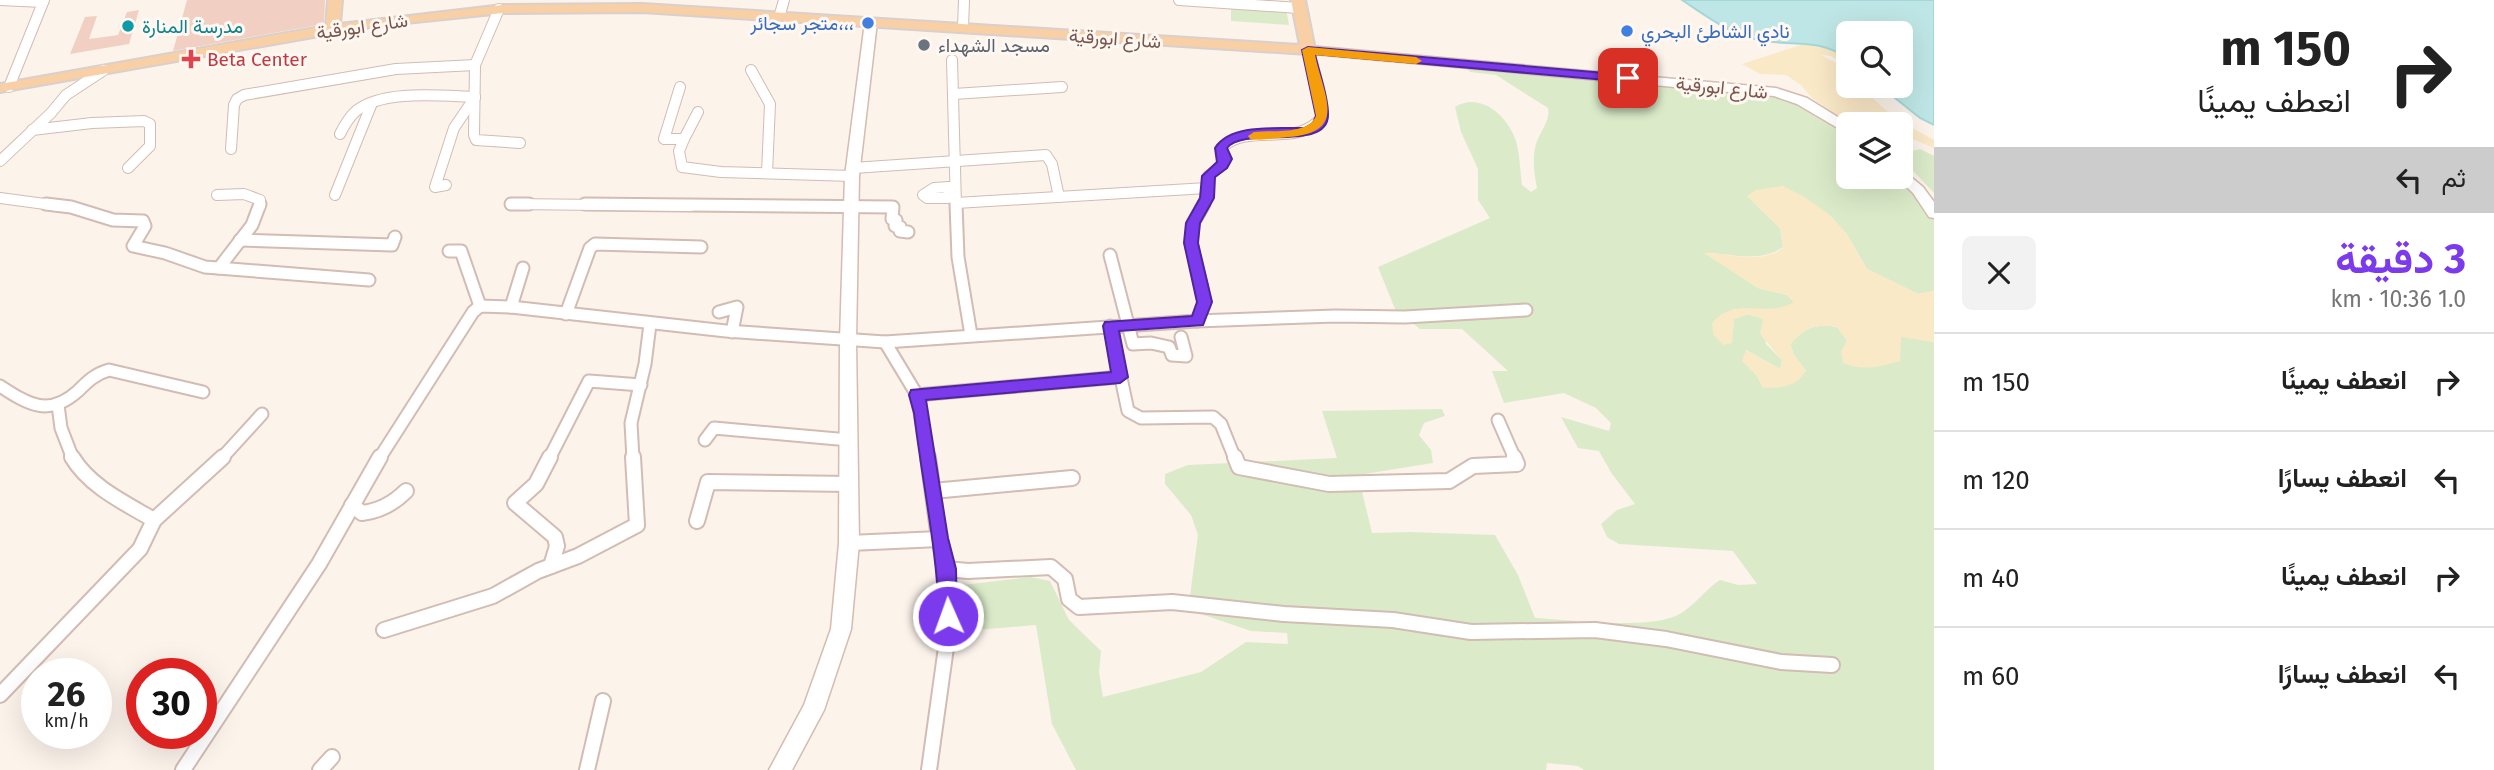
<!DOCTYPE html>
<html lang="ar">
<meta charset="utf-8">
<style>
body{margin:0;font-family:"Fira Sans",Vazirmatn,sans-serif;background:#f2f2f2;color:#222;direction:rtl;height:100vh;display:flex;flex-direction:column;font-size:26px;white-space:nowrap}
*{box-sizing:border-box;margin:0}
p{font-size:23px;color:#767676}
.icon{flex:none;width:38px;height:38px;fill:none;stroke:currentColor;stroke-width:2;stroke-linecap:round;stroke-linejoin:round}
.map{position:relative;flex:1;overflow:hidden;direction:ltr}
.drawer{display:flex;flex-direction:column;background:#fff;width:560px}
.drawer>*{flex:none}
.hud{background:#fff;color:#222;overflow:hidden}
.controls{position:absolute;left:1836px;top:21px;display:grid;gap:14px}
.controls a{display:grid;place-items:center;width:77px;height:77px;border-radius:10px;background:#fff;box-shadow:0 7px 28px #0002;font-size:35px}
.speed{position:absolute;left:21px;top:658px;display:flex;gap:14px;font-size:35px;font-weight:700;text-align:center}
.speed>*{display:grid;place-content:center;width:91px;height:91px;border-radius:50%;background:#fff;box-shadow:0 7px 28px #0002;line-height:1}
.speed small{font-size:18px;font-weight:400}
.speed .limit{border:10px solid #d22;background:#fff;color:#111}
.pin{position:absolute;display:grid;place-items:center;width:60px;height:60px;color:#fff;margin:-30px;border-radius:14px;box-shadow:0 4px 10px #0006}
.me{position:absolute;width:77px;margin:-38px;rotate:358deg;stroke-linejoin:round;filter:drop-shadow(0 0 5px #0008)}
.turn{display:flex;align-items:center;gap:24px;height:147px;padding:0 28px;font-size:32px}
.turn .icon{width:91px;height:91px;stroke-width:2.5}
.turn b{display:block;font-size:49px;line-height:60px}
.then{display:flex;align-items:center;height:66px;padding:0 28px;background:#0003;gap:14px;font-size:26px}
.round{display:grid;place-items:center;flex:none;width:74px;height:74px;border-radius:10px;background:#f2f2f2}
.summary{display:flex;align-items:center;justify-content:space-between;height:119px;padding:0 28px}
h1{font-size:42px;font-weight:700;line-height:52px;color:#7c3aed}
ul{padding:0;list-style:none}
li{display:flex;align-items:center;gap:21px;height:98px;padding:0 28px;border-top:2px solid #e0e0e0}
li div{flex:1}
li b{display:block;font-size:26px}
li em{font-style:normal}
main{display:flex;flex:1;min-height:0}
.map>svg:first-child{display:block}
.green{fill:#dbebc9}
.sand{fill:#fae9c7}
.water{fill:#bfe6e6;stroke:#a5d7d8;stroke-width:2}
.building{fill:#f1d0c3}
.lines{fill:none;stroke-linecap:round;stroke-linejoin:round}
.minor-far2-casing{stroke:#d2bcb3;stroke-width:12}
.minor-far1-casing{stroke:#d2bcb3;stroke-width:15}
.minor-casing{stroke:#d2bcb3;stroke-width:18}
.secondary-casing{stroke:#d5bcb0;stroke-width:3}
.primary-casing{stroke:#d9d0cd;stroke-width:4}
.minor-far2{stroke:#fff;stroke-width:10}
.minor-far1{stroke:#fff;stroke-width:11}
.minor{stroke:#fff;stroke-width:14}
.secondary{fill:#fff;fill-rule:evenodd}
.primary{fill:#f9cfa6;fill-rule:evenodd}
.route{fill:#7c3aed;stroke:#51269a;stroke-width:2}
.slow{fill:#f59e0b}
.shop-dot{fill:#3f7fe0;stroke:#fff8f2;stroke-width:2.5}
.culture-dot{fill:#0f9aa8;stroke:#fff8f2;stroke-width:2.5}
.worship-dot{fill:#6b7280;stroke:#fff8f2;stroke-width:2.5}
.health-dot{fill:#e0444e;stroke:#fff8f2;stroke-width:2.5}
.labels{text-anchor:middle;stroke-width:6;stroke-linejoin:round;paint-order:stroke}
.far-shop-label{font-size:19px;fill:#366cbe;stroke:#fff8f2;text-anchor:end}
.far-culture-label{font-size:19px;fill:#0d838f;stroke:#fff8f2;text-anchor:start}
.far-street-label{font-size:19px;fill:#78574e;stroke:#fff8f2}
.far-worship-label{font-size:19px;fill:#5b616d;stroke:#fff8f2;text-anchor:start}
.far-health-label{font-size:19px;fill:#be3a42;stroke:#fff8f2;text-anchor:start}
</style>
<main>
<section class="drawer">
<div class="hud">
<div class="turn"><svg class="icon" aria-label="right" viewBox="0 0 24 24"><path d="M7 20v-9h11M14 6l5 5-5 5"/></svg><div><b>150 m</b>انعطف يمينًا</div></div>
<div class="then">ثم<svg class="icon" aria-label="left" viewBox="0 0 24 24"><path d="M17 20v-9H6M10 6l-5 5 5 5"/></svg></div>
</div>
<div class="summary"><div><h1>3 دقيقة</h1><p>1.0 km · 10:36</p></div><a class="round"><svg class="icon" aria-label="close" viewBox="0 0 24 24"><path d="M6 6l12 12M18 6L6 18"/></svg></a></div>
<ul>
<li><svg class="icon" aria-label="right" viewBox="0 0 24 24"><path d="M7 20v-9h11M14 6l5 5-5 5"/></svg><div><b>انعطف يمينًا</b></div><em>150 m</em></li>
<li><svg class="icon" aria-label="left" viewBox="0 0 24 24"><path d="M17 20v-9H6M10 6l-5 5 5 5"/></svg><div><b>انعطف يسارًا</b></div><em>120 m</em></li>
<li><svg class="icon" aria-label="right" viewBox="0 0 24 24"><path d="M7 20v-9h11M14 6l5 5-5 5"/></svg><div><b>انعطف يمينًا</b></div><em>40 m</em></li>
<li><svg class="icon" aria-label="left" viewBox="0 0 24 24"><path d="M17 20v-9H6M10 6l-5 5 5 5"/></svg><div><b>انعطف يسارًا</b></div><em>60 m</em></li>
</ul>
</section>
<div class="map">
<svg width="1934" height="770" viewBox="0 0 1934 770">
<rect width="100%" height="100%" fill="#fcf3eb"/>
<g class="green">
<polygon points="1231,6 1286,9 1289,25 1231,21"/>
<path d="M1464,65L1776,92L1848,130V177H1900L1934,198V291L1918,294L1867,269L1846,233L1747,196L1780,228L1783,247C1758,264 1733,253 1705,253L1758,288L1787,295L1795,303L1777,311L1733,309L1734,331V319L1748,314L1763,319L1766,344L1782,360L1780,369L1746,350L1756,375L1806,371L1794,355L1790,344C1804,328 1816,323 1837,327L1848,341L1899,349L1901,336L1934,342V770H1584L1578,766L1547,763L1546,770H1076L1052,724L1036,625L964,631L963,585L1030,577L1050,581L1069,620L1101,651L1099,672L1103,697L1201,672L1246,642L1288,644L1287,633L1251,631L1198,613L1190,596L1198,535L1191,515L1165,484V474L1188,465L1337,458L1322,411L1442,409L1445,416L1424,423L1419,435L1431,450L1433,463L1358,475L1372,533L1409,532L1495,535L1518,575L1535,618C1570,620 1640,629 1673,617C1691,611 1704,590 1720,580L1738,585L1757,584L1733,551L1619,544L1607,537L1601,524L1617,510L1635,504L1612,474L1599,451L1578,448L1561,417L1609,431L1611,423L1596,408L1564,393L1504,403L1492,371H1508L1462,329H1420L1395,309L1378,267L1490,218L1478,200V169L1461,132L1455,107C1480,91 1508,116 1516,141C1520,155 1520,171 1522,185L1531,192L1537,188C1534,173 1532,159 1536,144C1540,132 1551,119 1548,108L1496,75L1470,72Z"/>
<polygon points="1920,149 1934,156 1934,193 1901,158 1901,154"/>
</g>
<g class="sand">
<path d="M1810,42L1835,50L1848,58V67L1831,56L1821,55C1837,64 1848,65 1848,86H1859L1896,119L1934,140V148L1901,134L1900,124H1848L1811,97L1801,85L1786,75L1760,74L1742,64Z"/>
<path d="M1783,186L1806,198L1831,216L1846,233L1867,269L1918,294L1934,291V342L1901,337L1900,361C1880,367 1863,371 1843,363L1841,351L1847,341L1837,327C1816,323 1804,328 1790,344L1794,355L1806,371C1795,388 1782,387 1763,388L1756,375L1742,361L1746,350L1780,369L1782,360L1760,334L1763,319L1748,314L1734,319L1732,343L1723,345L1713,334L1712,323C1736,295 1766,319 1794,302L1787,295L1758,288L1704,253C1732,253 1758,265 1783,248L1780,228L1747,196L1756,190Z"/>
</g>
<path class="water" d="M1682,0H1934V125L1920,118L1880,86H1900V33H1848V58C1815,37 1795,47 1759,40C1731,35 1706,16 1682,0Z"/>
<g class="building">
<polygon points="187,0 325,0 324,24 173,51"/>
<polygon points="139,10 129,44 70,54 85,17 97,16 89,39 118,35 127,12"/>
</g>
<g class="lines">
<defs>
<g id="minor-far2">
<polyline points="0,0 43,2"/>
<polyline points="1179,0 1299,8"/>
<polyline points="499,9 475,65 474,135 476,140 520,143"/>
<polyline points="780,14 784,0"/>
<polyline points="963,27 964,0"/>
<polyline points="952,60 956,206"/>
<polyline points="751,70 770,104 767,173"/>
<polyline points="9,87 44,0"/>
<polyline points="680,87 664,139 684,139 679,151 682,167 721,172 852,176"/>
<polyline points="954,94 1062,87"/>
<polyline points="32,130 92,123 144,121 150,124 150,146 128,168"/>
<path d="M340,134C344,126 349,117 356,111C383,89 442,96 475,97"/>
<polyline points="684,139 698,112"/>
<polyline points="231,149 234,105 237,99 244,95 396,69 475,65"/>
<polyline points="0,161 51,113 66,95 104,70"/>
<polyline points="853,168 1046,155 1052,164 1059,197"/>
<polyline points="446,185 435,187 454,128 475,97"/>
<polyline points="949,187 952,188"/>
<polygon points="949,187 948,198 927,198 923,195 934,188"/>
<polyline points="217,195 244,194 260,200 260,206"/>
<polyline points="335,195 372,103"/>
<polyline points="0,198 60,206"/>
<polyline points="956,203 1207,188"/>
<polyline points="511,204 691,206"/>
<path d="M1203,206L1207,198L1208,176C1221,167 1227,164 1221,148C1251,121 1297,150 1323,116L1308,50"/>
</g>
<g id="minor-far1">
<polyline points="46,204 71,207 113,220 143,221 145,226 133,246 165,253 205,267 369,280"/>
<polyline points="511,204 529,204"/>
<polyline points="585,204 893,207 892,219 896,220 895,226 900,227 900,231 908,232"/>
<polyline points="956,204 958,257 971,335"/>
<polyline points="240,240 392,245 395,237"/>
<polyline points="449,251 461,251 480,306"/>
<polyline points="1110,255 1133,344 1151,343 1169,347 1172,355 1186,356 1181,337"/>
<polyline points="219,268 252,225 260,204"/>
<polyline points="511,307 523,268"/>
<polyline points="719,312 737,307 732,332"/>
<polyline points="566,314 590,248 595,244 701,247"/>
<polyline points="1197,321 1205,302 1191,243 1193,223 1204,204"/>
<polyline points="1110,326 1128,411 1141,418 1213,417 1221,424 1235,459"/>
<polyline points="885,342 917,395 928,459"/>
<path d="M0,386C29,405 49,417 78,391C88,381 95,374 109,370L203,392"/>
<polyline points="917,395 1120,377"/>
<polyline points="58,405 61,428 73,459"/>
<polyline points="1498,420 1515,459"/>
<polyline points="705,440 714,428 849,440"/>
<polyline points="221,459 262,414"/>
<polyline points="379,459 473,312 480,306 511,307 726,331 885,342 1197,321 1335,316 1405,317 1526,310"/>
<polyline points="549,459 589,381 641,385"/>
<polyline points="633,459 631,423 645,364 650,324"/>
</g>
<g id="minor">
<path d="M72,457C90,487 125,503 154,520"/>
<polyline points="550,457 536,484 515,503 555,537 557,546 551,566"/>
<polyline points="928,457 939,539 946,569 948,599 948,633 929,770"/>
<polyline points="1235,457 1239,467 1329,484 1449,481 1473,466 1517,464 1514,457"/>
<polyline points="933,491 1072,478"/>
<path d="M352,505L362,513C380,511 393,504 406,491"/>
<polyline points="697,521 708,482 849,484"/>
<polyline points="849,543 939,539"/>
<polyline points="946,569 968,571 1051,567 1065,579 1069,599 1079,607 1172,602 1284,614 1393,620 1471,632 1595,630 1666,639 1781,662 1832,665"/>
<polyline points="384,630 493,596 538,571 578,556 637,525 633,457"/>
<polyline points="0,695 140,549 154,520 223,457"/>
<polyline points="183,770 319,564 380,457"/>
<polyline points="320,770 332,757"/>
<polyline points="587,770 603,701"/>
</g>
<g id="secondary">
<polygon points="871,18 877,22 859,176 856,341 859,543 851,629 824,710 792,770 769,770 804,705 831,629 839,543 840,341 845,176 865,22"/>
<polygon points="1308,46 1776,88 1807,98 1849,124 1848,134 1797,104 1774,96 1303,53 1303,47"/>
<polygon points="1900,168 1923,187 1934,202 1934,218 1929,217 1913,193 1896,177 1900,177"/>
</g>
<polygon id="primary" points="328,0 342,0 340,24 503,5 642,4 1300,45 1291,0 1305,0 1315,50 1308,54 642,12 503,13 376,26 0,92 0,84 326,26"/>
</defs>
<use href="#minor-far2" class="minor-far2-casing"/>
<use href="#minor-far1" class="minor-far1-casing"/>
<use href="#minor" class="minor-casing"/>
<use href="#secondary" class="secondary-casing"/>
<use href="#primary" class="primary-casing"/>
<use href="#minor-far2" class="minor-far2"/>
<use href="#minor-far1" class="minor-far1"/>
<use href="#minor" class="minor"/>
<use href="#secondary" class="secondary"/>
<use href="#primary" class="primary"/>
</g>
<path class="route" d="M1308,47L1628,75L1634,78L1628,82L1315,54C1319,73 1328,95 1328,114C1329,153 1245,125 1227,148L1232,159L1227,168L1215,177L1214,198L1200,223L1198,243L1212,302L1203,325L1119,331L1128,377L1120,383L926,400L948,538L956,569L957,616L955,622L948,624L941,622L939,616C937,548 922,481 914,413L909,395L911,390L1111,372L1103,326L1105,322L1192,316L1197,302L1184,243L1186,223L1200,198L1202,176L1217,162L1215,148C1231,123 1277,129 1305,128L1313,123L1316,116L1302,50Z"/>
<path class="slow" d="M1308,47L1416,57L1422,61L1416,64L1315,55C1324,97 1348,132 1289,137C1276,138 1262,141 1250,139L1248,136L1254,132C1273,130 1308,135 1316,116L1302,50Z"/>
<g class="shop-dot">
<circle cx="868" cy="23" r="7"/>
<circle cx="1627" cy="31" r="7"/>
</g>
<circle class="culture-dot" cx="128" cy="26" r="7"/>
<circle class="worship-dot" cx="924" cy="45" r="7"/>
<path class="health-dot" d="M187.5 48.5h7v7h7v7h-7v7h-7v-7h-7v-7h7z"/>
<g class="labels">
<g class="far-shop-label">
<text x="854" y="30">متجر سجائر،،،</text>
<text x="1641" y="38" text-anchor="start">نادي الشاطئ البحري</text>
</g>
<g class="far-culture-label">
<text x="142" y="33">مدرسة المنارة</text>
</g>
<g class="far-street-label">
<text transform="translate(362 26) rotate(-8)" y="7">شارع ابورقية</text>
<text transform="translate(1115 38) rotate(4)" y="7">شارع ابورقية</text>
<text transform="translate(1722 87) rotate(6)" y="7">شارع ابورقية</text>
</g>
<g class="far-worship-label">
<text x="938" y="52">مسجد الشهداء</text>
</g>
<g class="far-health-label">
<text x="207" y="66">Beta Center</text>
</g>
</g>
</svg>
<div class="controls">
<a><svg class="icon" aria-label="search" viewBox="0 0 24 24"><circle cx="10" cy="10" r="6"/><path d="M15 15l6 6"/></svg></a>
<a><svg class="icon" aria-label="layers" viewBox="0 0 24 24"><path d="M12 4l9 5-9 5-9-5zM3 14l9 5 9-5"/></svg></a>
</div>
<div class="speed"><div>26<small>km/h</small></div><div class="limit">30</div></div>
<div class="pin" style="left:1628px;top:78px;background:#d93025"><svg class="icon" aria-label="arrive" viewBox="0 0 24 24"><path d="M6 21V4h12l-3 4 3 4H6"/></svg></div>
<svg class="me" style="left:948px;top:616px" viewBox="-20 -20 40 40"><circle r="17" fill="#7c3aed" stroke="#fff" stroke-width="3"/><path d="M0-11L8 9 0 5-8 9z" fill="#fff"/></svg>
</div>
</main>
